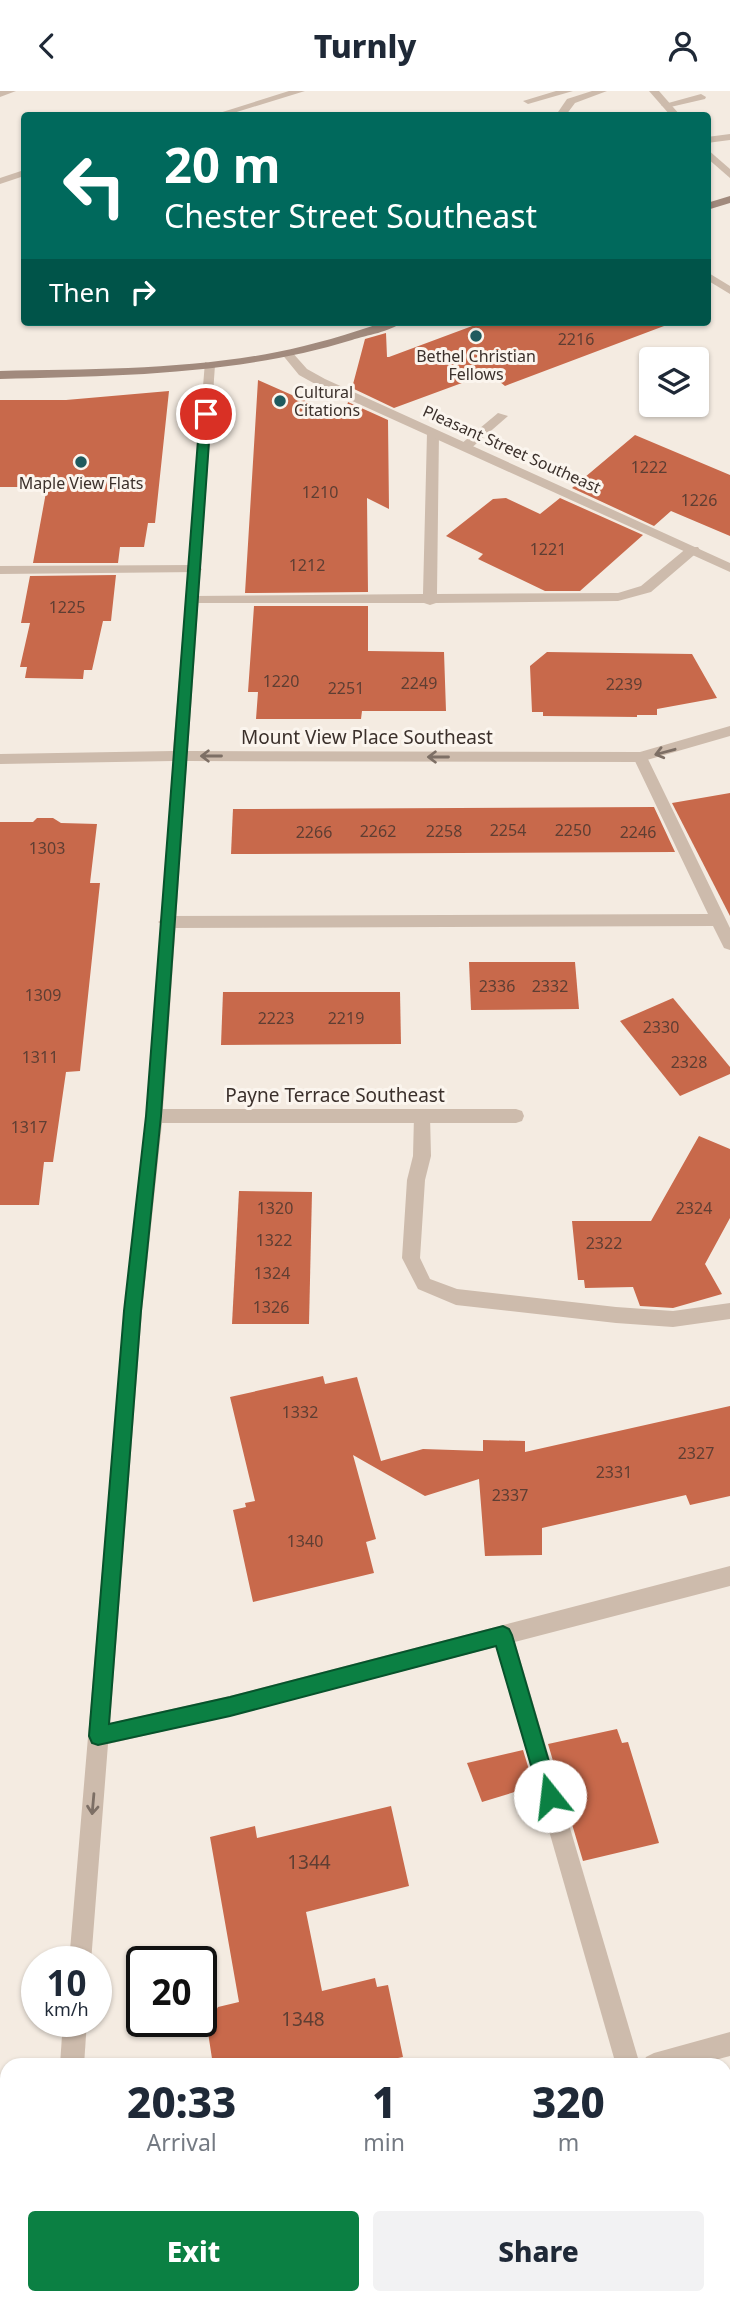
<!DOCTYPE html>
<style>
body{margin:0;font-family:"Noto Sans",sans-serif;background:#f2f2f3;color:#1f2937;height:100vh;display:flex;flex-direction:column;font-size:26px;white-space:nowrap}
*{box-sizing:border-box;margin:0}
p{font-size:23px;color:#747a83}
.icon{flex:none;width:38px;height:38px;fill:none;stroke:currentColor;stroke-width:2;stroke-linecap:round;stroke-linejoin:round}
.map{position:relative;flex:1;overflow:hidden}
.panel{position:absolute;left:0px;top:1967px;width:732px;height:247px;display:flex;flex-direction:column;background:#fff;border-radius:21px 21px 0 0;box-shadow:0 2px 5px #0004}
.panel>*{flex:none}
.guide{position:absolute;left:21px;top:21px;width:690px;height:214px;border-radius:7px;box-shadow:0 2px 5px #0004;background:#00695c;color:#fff;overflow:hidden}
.buttons{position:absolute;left:639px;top:256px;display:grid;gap:14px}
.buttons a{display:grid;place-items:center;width:70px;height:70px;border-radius:7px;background:#fff;box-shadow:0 2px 5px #0004;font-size:35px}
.speed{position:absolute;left:21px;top:1855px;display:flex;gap:14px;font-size:35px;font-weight:700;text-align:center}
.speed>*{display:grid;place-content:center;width:91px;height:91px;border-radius:50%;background:#fff;box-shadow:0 2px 5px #0004;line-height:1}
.speed small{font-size:18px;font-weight:400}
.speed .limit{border:4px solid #111;border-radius:10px;background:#fff;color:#111}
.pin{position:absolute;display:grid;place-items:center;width:60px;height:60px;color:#fff;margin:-30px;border:4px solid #fff;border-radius:50%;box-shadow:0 2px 7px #0007}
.me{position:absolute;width:77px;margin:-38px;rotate:344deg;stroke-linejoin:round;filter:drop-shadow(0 0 5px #0008)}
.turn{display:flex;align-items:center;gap:24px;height:147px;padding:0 28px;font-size:32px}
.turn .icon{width:91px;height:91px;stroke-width:2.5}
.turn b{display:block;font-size:49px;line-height:60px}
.then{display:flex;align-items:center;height:66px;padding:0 28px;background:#0003;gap:14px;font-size:26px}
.eta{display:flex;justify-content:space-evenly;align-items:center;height:119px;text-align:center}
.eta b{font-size:42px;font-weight:800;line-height:49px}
.action{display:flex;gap:14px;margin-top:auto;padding:14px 28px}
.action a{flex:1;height:80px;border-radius:7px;background:#0b8043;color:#fff;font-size:28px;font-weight:800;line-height:80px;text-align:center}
.action a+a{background:#f2f2f3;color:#1f2937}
header{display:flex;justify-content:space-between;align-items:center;height:91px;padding:0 28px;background:#fff;font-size:32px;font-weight:800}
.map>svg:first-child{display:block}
.building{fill:#c8694b}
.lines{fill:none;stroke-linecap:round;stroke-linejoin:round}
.service{fill:#cdbbac;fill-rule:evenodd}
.minor{fill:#cdbbac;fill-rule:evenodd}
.secondary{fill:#a18a7d;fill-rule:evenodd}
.oneway{stroke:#7d6f65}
.route{fill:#0b8043;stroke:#07532c;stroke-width:2}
.poi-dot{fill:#1f5a5e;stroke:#fbf5ee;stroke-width:2.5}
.labels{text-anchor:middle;stroke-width:6;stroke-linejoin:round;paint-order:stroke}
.number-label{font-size:16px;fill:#5e3e33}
.far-poi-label{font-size:16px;fill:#3b302b;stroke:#fbf5ee}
.far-street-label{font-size:16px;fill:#3b302b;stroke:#fbf5ee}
.street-label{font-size:19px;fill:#3b302b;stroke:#fbf5ee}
.near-number-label{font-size:19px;fill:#5e3e33}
</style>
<header><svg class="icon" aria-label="back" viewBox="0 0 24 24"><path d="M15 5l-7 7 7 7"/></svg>Turnly<svg class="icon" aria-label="person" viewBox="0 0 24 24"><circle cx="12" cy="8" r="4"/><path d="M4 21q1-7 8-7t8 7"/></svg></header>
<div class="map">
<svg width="730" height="2213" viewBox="0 0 730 2213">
<rect width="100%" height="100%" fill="#f4ebe1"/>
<g class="building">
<polygon points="483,231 663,231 664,235 505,295 489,282 394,317 352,297 365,248 386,242 387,266 389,266"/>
<polygon points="258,289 344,327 348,311 388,329 389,418 367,407 368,501 245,502"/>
<polygon points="169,300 155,432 148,432 144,456 120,456 118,472 33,472 47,396 0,396 0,309 66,309"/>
<polygon points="635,344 730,384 730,445 671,420 654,435 572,397"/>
<polygon points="506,407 540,423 560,407 643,444 580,500 545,500 478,468 483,463 446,445 493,408"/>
<polygon points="116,484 111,530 103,530 92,579 84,579 83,588 25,587 27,576 20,576 30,532 21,532 30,485"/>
<polygon points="254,515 368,515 368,560 444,561 446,620 362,620 361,628 256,628 258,601 248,601"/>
<polygon points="547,561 692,563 717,607 657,618 657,624 637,624 637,626 543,625 543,621 532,621 530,575"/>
<polygon points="730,702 730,825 672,712"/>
<polygon points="654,716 675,761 231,763 233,718"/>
<polygon points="37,727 53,727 61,732 97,733 90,792 100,792 80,980 66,981 53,1071 44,1071 39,1114 0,1114 0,731 33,731"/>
<polygon points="469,871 575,871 579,918 471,919"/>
<polygon points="223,901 400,901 401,953 221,954"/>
<polygon points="673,907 730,976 730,983 680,1005 620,930"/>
<polygon points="699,1045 730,1058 730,1127 705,1173 722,1203 673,1217 640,1215 633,1196 585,1197 584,1189 578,1189 572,1130 651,1130"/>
<polygon points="239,1100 312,1101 309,1233 232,1233"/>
<polygon points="323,1285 325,1293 357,1286 381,1370 423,1358 483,1360 483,1349 525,1350 525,1361 730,1315 730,1405 690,1414 686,1404 542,1437 542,1464 485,1465 479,1388 425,1405 353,1364 376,1448 366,1451 374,1482 253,1511 233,1419 246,1416 245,1412 255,1410 230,1306"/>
<polygon points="617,1638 622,1652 628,1651 659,1752 583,1770 548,1653"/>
<polygon points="523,1659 534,1695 482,1711 467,1672"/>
<polygon points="391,1715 409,1795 306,1821 322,1900 375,1887 377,1896 388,1894 403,1966 393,1968 394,1974 213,1974 207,1935 218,1916 239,1911 210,1746 255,1735 257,1747"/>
</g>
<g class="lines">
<g class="service">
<polygon points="0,0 16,0 0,6"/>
<polygon points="556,0 573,0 528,13 523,10"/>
<polygon points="592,0 607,0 575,12 566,24 556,24 567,8"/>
<polygon points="701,3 706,6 705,8 666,17 661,14"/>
<polygon points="730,43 730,49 707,52 707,46"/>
<polygon points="707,181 730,195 730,203 707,189"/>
<polygon points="498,322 508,325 469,359 461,359 461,353"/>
<polygon points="433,338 439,342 437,503 618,502 641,495 688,456 698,456 700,459 651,501 618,510 436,512 430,514 424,512 188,512 188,506 193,505 423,503 427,342"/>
<polygon points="195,474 202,478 200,481 0,483 0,475"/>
<polygon points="640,661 647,666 730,837 730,859 724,857 713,835 166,837 158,831 166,825 708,823 633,666"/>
<polygon points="422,1018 428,1020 430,1025 431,1065 425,1089 420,1167 430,1188 457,1198 616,1216 673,1220 730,1212 730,1228 673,1236 616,1232 456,1214 418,1198 402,1167 407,1089 413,1065 414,1025 416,1020"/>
<polygon points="503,1534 510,1537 513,1544 640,1974 616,1974 493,1544 496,1537"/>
<polygon points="730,1941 730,1965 696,1974 642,1974 646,1966 654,1962"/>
<polygon points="683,2207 708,2207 711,2213 685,2213"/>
</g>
<g class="minor">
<polygon points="289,0 305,0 227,24 213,24"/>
<polygon points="649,0 659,0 680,24 670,24"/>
<polygon points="707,58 730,78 730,87 707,67"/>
<polygon points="24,79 24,85 0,93 0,87"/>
<polygon points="283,260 291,260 307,278 325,288 730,472 730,481 317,294 299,284 281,262"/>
<polygon points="205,271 215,274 188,660 640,661 730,635 730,645 640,671 187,670 163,1018 516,1018 522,1020 524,1025 522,1030 516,1032 162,1032 142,1220 110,1632 230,1605 730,1475 730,1495 230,1625 108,1653 91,1871 69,1871 124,1220 146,1025 173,670 0,673 0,663 173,660"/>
<polygon points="63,1930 87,1930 84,1974 60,1974"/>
<polygon points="41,2207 66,2207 65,2213 39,2213"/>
</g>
<g class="secondary">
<polygon points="730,105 730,112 707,119 707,112"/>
<path d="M384,231H402C390,241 367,244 352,249C238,284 118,285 0,288V280C92,278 186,279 277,261C313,254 349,243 384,231Z"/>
</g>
</g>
<defs><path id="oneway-shaft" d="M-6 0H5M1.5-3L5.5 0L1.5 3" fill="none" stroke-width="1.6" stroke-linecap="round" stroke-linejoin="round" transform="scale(1.75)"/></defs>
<g class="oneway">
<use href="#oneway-shaft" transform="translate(665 661) rotate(165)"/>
<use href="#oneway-shaft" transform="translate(211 665) rotate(-180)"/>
<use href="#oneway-shaft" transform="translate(438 666) rotate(-180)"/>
<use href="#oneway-shaft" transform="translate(93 1713) rotate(95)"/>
</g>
<polygon class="route" points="206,319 211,323 161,1025 141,1220 109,1633 230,1606 503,1535 509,1538 512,1544 559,1705 556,1712 550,1715 543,1712 540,1705 496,1555 230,1625 98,1654 92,1652 89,1645 124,1220 146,1025 200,323"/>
<g class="poi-dot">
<circle cx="476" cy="245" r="7"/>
<circle cx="280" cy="310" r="7"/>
<circle cx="81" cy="371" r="7"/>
</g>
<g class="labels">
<g class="number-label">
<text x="576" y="254">2216</text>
<text x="649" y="382">1222</text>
<text x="320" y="407">1210</text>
<text x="699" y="415">1226</text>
<text x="548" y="464">1221</text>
<text x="307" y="480">1212</text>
<text x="67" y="522">1225</text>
<text x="281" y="596">1220</text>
<text x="419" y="598">2249</text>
<text x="624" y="599">2239</text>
<text x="346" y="603">2251</text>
<text x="508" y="745">2254</text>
<text x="573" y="745">2250</text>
<text x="378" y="746">2262</text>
<text x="444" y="746">2258</text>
<text x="314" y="747">2266</text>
<text x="638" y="747">2246</text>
<text x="47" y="763">1303</text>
<text x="497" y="901">2336</text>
<text x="550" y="901">2332</text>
<text x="43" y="910">1309</text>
<text x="276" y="933">2223</text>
<text x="346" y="933">2219</text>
<text x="661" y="942">2330</text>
<text x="40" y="972">1311</text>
<text x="689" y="977">2328</text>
<text x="29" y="1042">1317</text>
<text x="275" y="1123">1320</text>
<text x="694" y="1123">2324</text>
<text x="274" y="1155">1322</text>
<text x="604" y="1158">2322</text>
<text x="272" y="1188">1324</text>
<text x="271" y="1222">1326</text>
<text x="300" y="1327">1332</text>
<text x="696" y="1368">2327</text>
<text x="614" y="1387">2331</text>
<text x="510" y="1410">2337</text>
<text x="305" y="1456">1340</text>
</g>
<g class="far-poi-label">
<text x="476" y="271">Bethel Christian<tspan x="476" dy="18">Fellows</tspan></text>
<text x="294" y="307" text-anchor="start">Cultural<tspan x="294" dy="18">Citations</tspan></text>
<text x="81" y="398">Maple View Flats</text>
</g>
<g class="far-street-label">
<text transform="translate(512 358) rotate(24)" y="6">Pleasant Street Southeast</text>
</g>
<g class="street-label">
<text x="367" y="653">Mount View Place Southeast</text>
<text x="335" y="1011">Payne Terrace Southeast</text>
</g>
<g class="near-number-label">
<text x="309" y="1778">1344</text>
<text x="303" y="1935">1348</text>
</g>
</g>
</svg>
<div class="buttons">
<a><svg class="icon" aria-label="layers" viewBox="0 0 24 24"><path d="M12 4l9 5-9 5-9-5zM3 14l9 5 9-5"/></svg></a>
</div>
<div class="speed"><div>10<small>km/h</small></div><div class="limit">20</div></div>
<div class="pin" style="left:206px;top:323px;background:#d93025"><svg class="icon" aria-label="arrive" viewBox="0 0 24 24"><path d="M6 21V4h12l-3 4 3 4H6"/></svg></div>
<svg class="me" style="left:550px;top:1705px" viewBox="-20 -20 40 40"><circle r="19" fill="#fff"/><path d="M0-13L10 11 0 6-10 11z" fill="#0b8043"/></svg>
<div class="guide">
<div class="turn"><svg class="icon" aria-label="left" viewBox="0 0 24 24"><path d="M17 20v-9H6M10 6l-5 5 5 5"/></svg><div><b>20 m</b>Chester Street Southeast</div></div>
<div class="then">Then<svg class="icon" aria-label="right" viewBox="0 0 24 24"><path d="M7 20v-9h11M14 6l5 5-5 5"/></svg></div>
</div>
<section class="panel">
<div class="eta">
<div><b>20:33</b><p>Arrival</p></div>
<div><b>1</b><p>min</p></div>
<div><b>320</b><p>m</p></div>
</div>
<div class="action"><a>Exit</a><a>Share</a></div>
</section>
</div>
